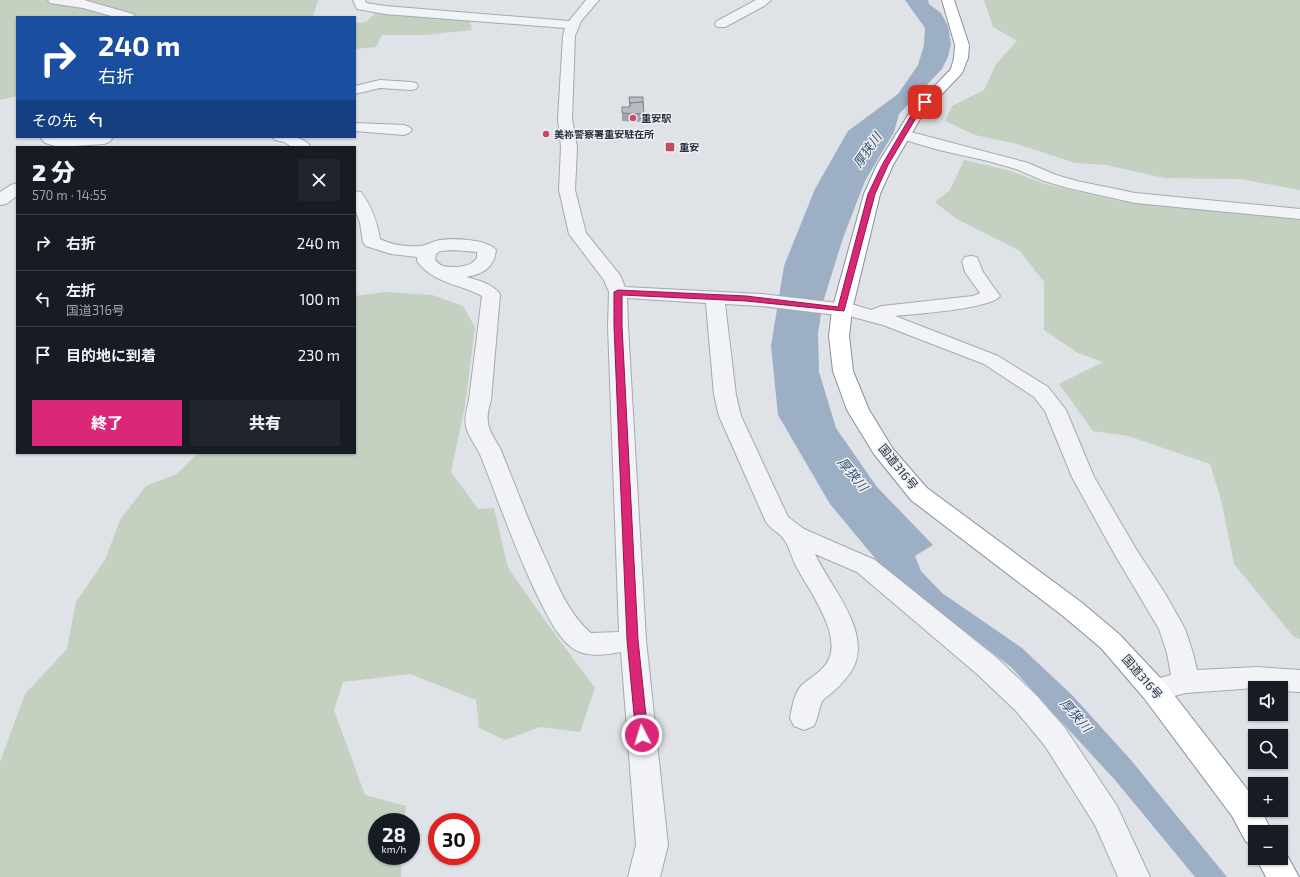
<!DOCTYPE html>
<html lang="ja">
<meta charset="utf-8">
<style>
body{margin:0;font-family:"Exo 2","Noto Sans JP",sans-serif;background:#20242c;color:#f1f3f6;height:100vh;display:flex;flex-direction:column;font-size:15px;white-space:nowrap}
*{box-sizing:border-box;margin:0}
p{font-size:13px;color:#9ea1a6}
.icon{flex:none;width:22px;height:22px;fill:none;stroke:currentColor;stroke-width:2;stroke-linecap:round;stroke-linejoin:round}
.map{position:relative;flex:1;overflow:hidden}
.sheet{position:absolute;left:16px;top:146px;width:340px;height:308px;display:flex;flex-direction:column;background:#171b24;border-radius:0px;box-shadow:0 1px 3px #0004}
.sheet>*{flex:none}
.top-card{position:absolute;left:16px;top:16px;width:340px;height:122px;border-radius:0px;box-shadow:0 1px 3px #0004;background:#1a4fa0;color:#fff;overflow:hidden}
.controls{position:absolute;left:1248px;top:681px;display:grid;gap:8px}
.controls a{display:grid;place-items:center;width:40px;height:40px;border-radius:0px;background:#171b24;box-shadow:0 1px 3px #0004;font-size:20px}
.speed{position:absolute;left:368px;top:813px;display:flex;gap:8px;font-size:20px;font-weight:700;text-align:center}
.speed>*{display:grid;place-content:center;width:52px;height:52px;border-radius:50%;background:#171b24;box-shadow:0 1px 3px #0004;line-height:1}
.speed small{font-size:10px;font-weight:400}
.speed .limit{border:6px solid #d22;background:#fff;color:#111}
.pin{position:absolute;display:grid;place-items:center;width:34px;height:34px;color:#fff;margin:-17px;border-radius:8px;box-shadow:0 2px 6px #0006}
.me{position:absolute;width:44px;margin:-22px;rotate:355deg;stroke-linejoin:round;filter:drop-shadow(0 0 3px #0008)}
.turn{display:flex;align-items:center;gap:14px;height:84px;padding:0 16px;font-size:18px}
.turn .icon{width:52px;height:52px;stroke-width:2.5}
.turn b{display:block;font-size:28px;line-height:34px}
.then{display:flex;align-items:center;height:38px;padding:0 16px;background:#0003;gap:8px;font-size:15px}
.round{display:grid;place-items:center;flex:none;width:42px;height:42px;border-radius:0px;background:#20242c}
.headline{display:flex;align-items:center;justify-content:space-between;height:68px;padding:0 16px}
h1{font-size:24px;font-weight:800;line-height:30px}
.button{display:flex;gap:8px;margin-top:auto;padding:8px 16px}
.button a{flex:1;height:46px;border-radius:0px;background:#db2777;color:#fff;font-size:16px;font-weight:800;line-height:46px;text-align:center}
.button a+a{background:#20242c;color:#f1f3f6}
ul{padding:0;list-style:none}
li{display:flex;align-items:center;gap:12px;height:56px;padding:0 16px;border-top:1px solid #363941}
li div{flex:1}
li b{display:block;font-size:15px}
li em{font-style:normal}
.map>svg:first-child{display:block}
.green{fill:#c4d1c1}
.water{fill:#9cafc5}
.lines{fill:none;stroke-linecap:round;stroke-linejoin:round}
.minor-casing{stroke:#a5a9b1;stroke-width:2}
.highway-casing{stroke:#87909d;stroke-width:2}
.minor{fill:#f1f3f6;fill-rule:evenodd}
.highway{fill:#fff;fill-rule:evenodd}
.wall{fill:#9da1a9}
.building{fill:#b7bbc4;stroke:#808389}
.route{fill:#db2777;stroke:#8e194d}
.poi-dot{fill:#c44c5d;stroke:#eef1f5;stroke-width:1.5}
.labels{text-anchor:middle;stroke-width:3;stroke-linejoin:round;paint-order:stroke}
.far-poi-label{font-size:10px;font-weight:bold;fill:#29303d;stroke:#eef1f5;text-anchor:start}
.street-label{font-size:12px;fill:#29303d;stroke:#eef1f5}
.water-label{font-size:13px;font-style:italic;fill:#364e6e;stroke:#eef1f5}
</style>
<div class="map">
<svg width="1300" height="877" viewBox="0 0 1300 877">
<rect width="100%" height="100%" fill="#dfe2e7"/>
<g class="green">
<polygon points="0,0 318,0 313,17 17,17 17,96 0,100"/>
<polygon points="984,0 1300,0 1300,190 1240,179 1164,178 1106,165 1075,163 1017,144 975,135 945,121 952,106 984,90 996,64 1017,41 993,27"/>
<polygon points="376,13 404,13 470,20 472,30 423,35 382,35 376,47 355,49 355,23 366,22"/>
<polygon points="964,160 1011,171 1045,184 1119,201 1213,211 1300,216 1300,639 1293,636 1234,564 1221,500 1210,464 1128,436 1093,431 1059,384 1103,362 1078,353 1044,330 1044,282 1020,251 955,218 935,202 950,190"/>
<polygon points="385,292 432,295 463,306 475,327 465,406 451,472 478,509 494,508 508,568 549,626 595,688 580,732 540,727 505,740 479,728 476,700 410,674 343,682 334,710 365,795 406,806 405,822 377,822 377,856 402,856 401,877 0,877 0,762 25,694 67,649 76,602 105,560 120,520 146,486 177,474 198,453 355,453 355,296"/>
</g>
<polygon class="water" points="905,0 928,0 929,4 941,13 948,26 951,44 948,57 942,69 899,114 894,132 865,181 843,238 823,302 818,333 819,372 836,428 877,487 933,545 915,556 921,571 942,593 1022,648 1073,696 1130,759 1227,877 1195,877 1115,780 1011,667 884,569 830,504 778,415 771,346 784,266 815,189 848,131 898,94 918,65 924,45 925,28"/>
<g class="lines">
<defs>
<g id="minor">
<polygon points="48,0 84,0 133,14 135,17 115,17 83,8 50,3"/>
<path d="M353,0H365L366,3L385,6L569,21L586,0H599L581,21L575,36L572,119L577,147L575,190L586,233L620,275L625,287L761,294L855,305L871,310L882,306L973,296L980,293L965,272L962,261L965,257L971,256L977,257L983,272L1000,296C991,309 914,314 895,316L998,356L1048,387L1066,410L1094,477L1136,549L1166,595L1185,629L1193,653L1197,670L1257,667L1300,670V692L1281,691V688H1255L1186,693L1154,701L1144,698L1140,690L1144,682L1171,675L1167,653L1159,629L1115,555L1072,477L1045,411L1034,397L984,364L883,325L853,317L761,306L725,304L736,395L741,416L788,517L804,529L875,560L997,658L1037,696L1065,728L1117,806L1150,877H1118L1095,825L1045,746L1017,712L977,674L857,572L815,554C830,587 875,634 851,672C846,678 841,685 835,690C831,694 826,697 823,700C819,706 818,719 814,726L804,730L794,726L790,718C792,708 794,694 801,686C810,677 824,671 829,659C841,631 807,588 795,564C791,556 790,548 785,541C781,533 771,530 766,522L719,416L714,395L706,303L627,298L628,326L646,640L668,845L660,877H628L636,845L621,652C605,655 584,658 571,647C555,634 547,614 538,597C516,552 500,505 482,459C478,448 469,438 466,427C464,417 467,409 469,400L482,296C460,284 432,283 417,261V257L391,254L366,246L363,242L360,223L355,209V191L361,192C372,207 377,221 380,239C392,245 406,247 419,246C426,246 433,241 440,240C453,238 488,239 496,250C494,268 483,274 466,277C478,280 493,284 500,294L491,400C484,422 488,429 500,448C516,487 530,526 548,564C559,589 570,615 591,633L619,632L608,326L609,292L604,280L569,234L559,190L561,147L558,119L563,36L565,28L385,14L357,9ZM453,250L477,252V258C471,268 453,268 443,266C440,265 437,262 435,260L436,254L440,251Z"/>
<polygon points="756,0 771,0 764,6 725,27 717,27 715,24 717,21"/>
<polygon points="380,80 411,82 416,83 418,86 416,89 411,90 380,88 355,94 355,86"/>
<polygon points="355,123 404,125 409,127 412,130 409,133 404,135 355,131"/>
<polygon points="903,130 1028,163 1056,175 1077,181 1135,193 1300,209 1300,219 1135,203 1068,188 1044,181 1016,169 988,161 939,150 898,138 895,135 898,132"/>
<polygon points="40,137 110,137 112,139 109,142 104,144 59,147 45,143"/>
<path d="M272,137C286,137 302,134 311,147H292L284,142L275,140Z"/>
<polygon points="17,183 17,196 6,204 0,205 0,192 11,185"/>
</g>
<g id="highway">
<polygon points="942,0 954,0 969,45 968,58 962,73 923,114 893,165 880,194 852,310 849,336 853,371 869,410 893,449 927,488 1081,602 1119,634 1164,682 1254,798 1255,810 1261,810 1272,832 1255,832 1255,845 1246,842 1232,816 1144,698 1101,648 1063,616 911,500 874,454 847,410 833,371 829,336 832,310 864,194 877,165 910,112 951,69 954,58 955,45"/>
<polygon points="1281,847 1283,848 1299,877 1266,877 1256,858 1281,858"/>
</g>
</defs>
<use href="#minor" class="minor-casing"/>
<use href="#highway" class="highway-casing"/>
<use href="#minor" class="minor"/>
<use href="#highway" class="highway"/>
</g>
<polygon class="wall" points="629,97 644,114 644,122 622,121 622,107 629,107"/>
<g class="building">
<polygon points="629,97 643,97 643,105 643,102 630,103 630,105"/>
<polygon points="643,102 644,114 622,113 622,107 630,107 630,103"/>
</g>
<polygon class="route" points="923,101 928,102 919,113 888,165 875,194 844,311 746,301 622,295 622,326 638,640 648,735 646,739 642,740 637,739 636,735 627,640 614,326 614,292 618,290 746,296 838,307 868,194 882,165 913,112"/>
<g class="poi-dot">
<circle cx="633" cy="118" r="4"/>
<circle cx="546" cy="134" r="4"/>
<rect x="665" y="142" width="10" height="10" rx="2"/>
</g>
<g class="labels">
<g class="far-poi-label">
<text x="641" y="122">重安駅</text>
<text x="554" y="138">美祢警察署重安駐在所</text>
<text x="679" y="151">重安</text>
</g>
<g class="street-label">
<text transform="translate(898 467) rotate(51)" y="4">国道316号</text>
<text transform="translate(1142 677) rotate(49)" y="4">国道316号</text>
</g>
<g class="water-label">
<text transform="translate(867 150) rotate(-55)" y="5">厚狭川</text>
<text transform="translate(853 474) rotate(50)" y="5">厚狭川</text>
<text transform="translate(1076 715) rotate(49)" y="5">厚狭川</text>
</g>
</g>
</svg>
<div class="controls">
<a><svg class="icon" aria-label="sound" viewBox="0 0 24 24"><path d="M4 9h4l5-4v14l-5-4H4zM17 9q2 3 0 6"/></svg></a>
<a><svg class="icon" aria-label="search" viewBox="0 0 24 24"><circle cx="10" cy="10" r="6"/><path d="M15 15l6 6"/></svg></a>
<a>+</a>
<a>−</a>
</div>
<div class="speed"><div>28<small>km/h</small></div><div class="limit">30</div></div>
<div class="pin" style="left:925px;top:102px;background:#d93025"><svg class="icon" aria-label="arrive" viewBox="0 0 24 24"><path d="M6 21V4h12l-3 4 3 4H6"/></svg></div>
<svg class="me" style="left:642px;top:735px" viewBox="-20 -20 40 40"><circle r="17" fill="#db2777" stroke="#fff" stroke-width="3"/><path d="M0-11L8 9 0 5-8 9z" fill="#fff"/></svg>
<div class="top-card">
<div class="turn"><svg class="icon" aria-label="right" viewBox="0 0 24 24"><path d="M7 20v-9h11M14 6l5 5-5 5"/></svg><div><b>240 m</b>右折</div></div>
<div class="then">その先<svg class="icon" aria-label="left" viewBox="0 0 24 24"><path d="M17 20v-9H6M10 6l-5 5 5 5"/></svg></div>
</div>
<section class="sheet">
<div class="headline"><div><h1>2 分</h1><p>570 m · 14:55</p></div><a class="round"><svg class="icon" aria-label="close" viewBox="0 0 24 24"><path d="M6 6l12 12M18 6L6 18"/></svg></a></div>
<ul>
<li><svg class="icon" aria-label="right" viewBox="0 0 24 24"><path d="M7 20v-9h11M14 6l5 5-5 5"/></svg><div><b>右折</b></div><em>240 m</em></li>
<li><svg class="icon" aria-label="left" viewBox="0 0 24 24"><path d="M17 20v-9H6M10 6l-5 5 5 5"/></svg><div><b>左折</b><p>国道316号</p></div><em>100 m</em></li>
<li><svg class="icon" aria-label="arrive" viewBox="0 0 24 24"><path d="M6 21V4h12l-3 4 3 4H6"/></svg><div><b>目的地に到着</b></div><em>230 m</em></li>
</ul>
<div class="button"><a>終了</a><a>共有</a></div>
</section>
</div>
